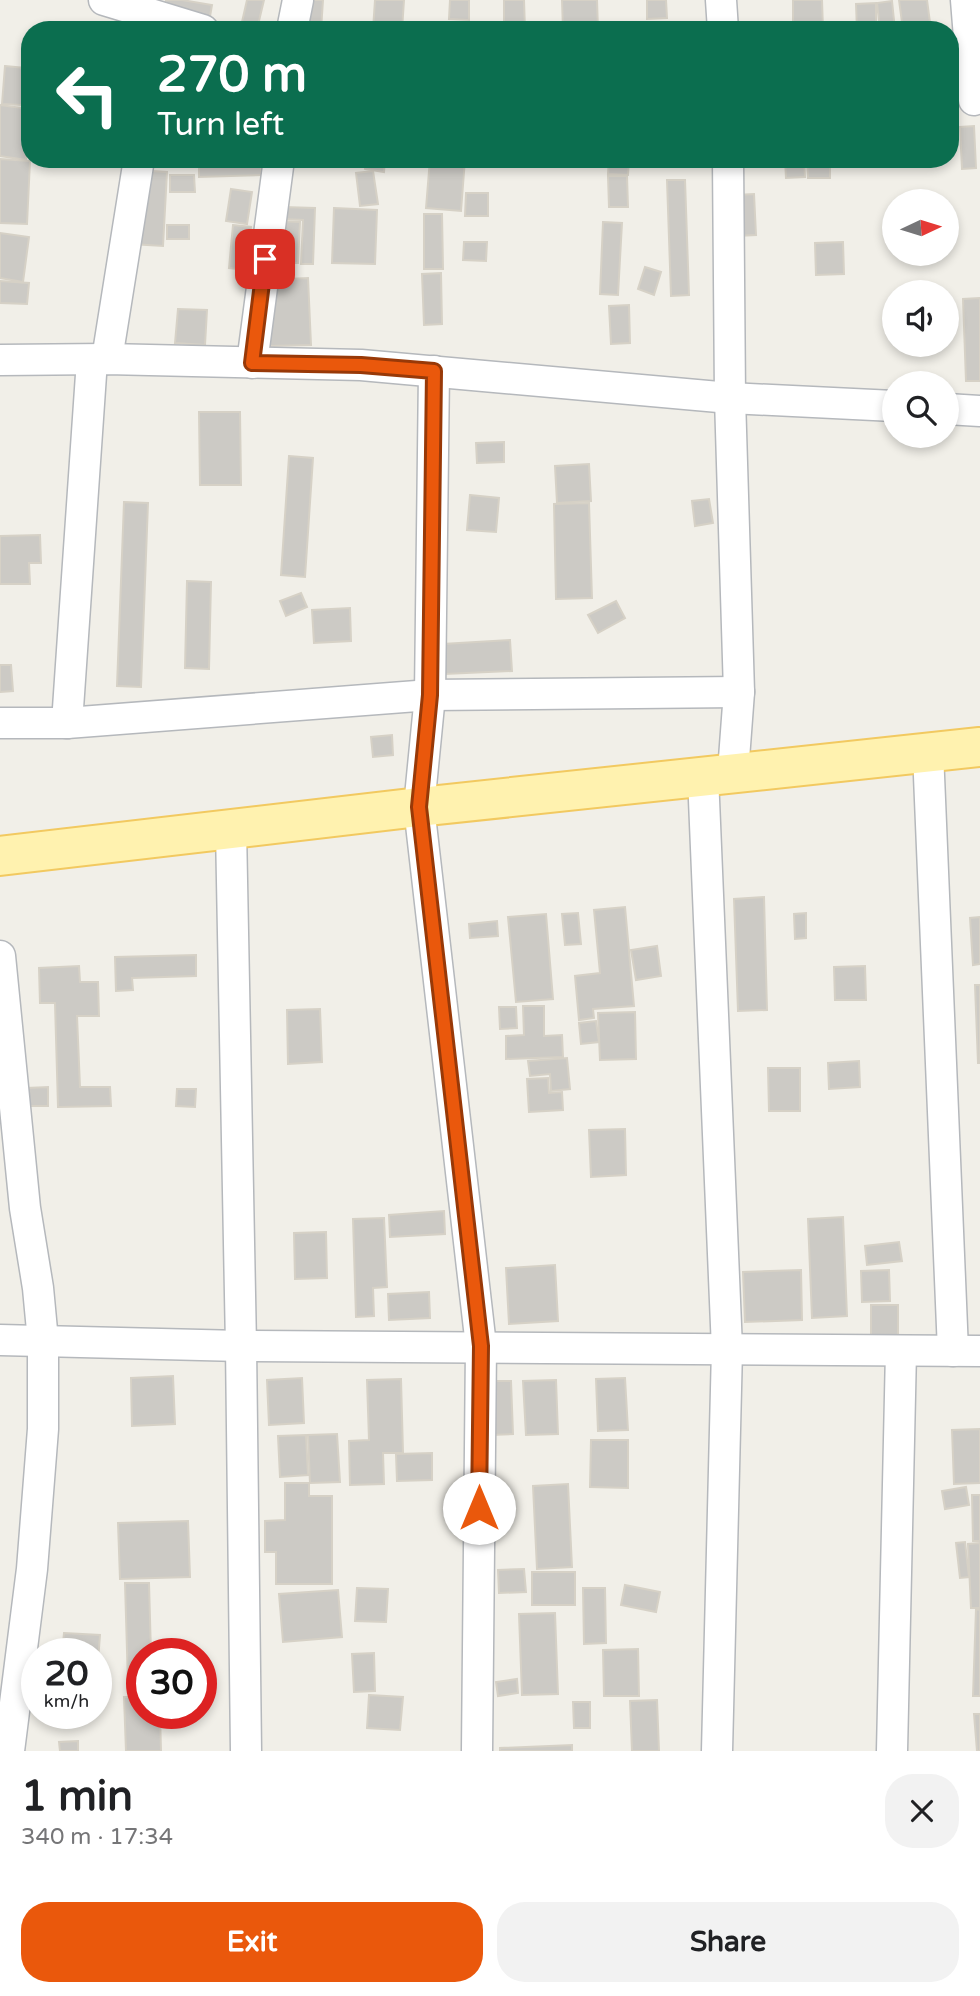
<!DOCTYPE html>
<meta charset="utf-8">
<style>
body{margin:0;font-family:"Varela Round",sans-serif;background:#f2f2f2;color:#202124;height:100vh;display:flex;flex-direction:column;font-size:26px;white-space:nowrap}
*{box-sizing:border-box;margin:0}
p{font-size:23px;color:#757577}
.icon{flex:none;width:38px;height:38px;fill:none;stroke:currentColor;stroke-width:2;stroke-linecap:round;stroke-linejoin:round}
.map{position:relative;height:1751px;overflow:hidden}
.drawer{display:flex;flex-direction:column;background:#fff;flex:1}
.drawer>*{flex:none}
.banner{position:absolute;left:21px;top:21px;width:938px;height:147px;border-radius:28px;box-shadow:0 4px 10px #0003;background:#0b6e4f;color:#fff;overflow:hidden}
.needle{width:46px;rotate:86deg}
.fabs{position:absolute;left:882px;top:189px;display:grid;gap:14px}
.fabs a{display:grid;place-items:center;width:77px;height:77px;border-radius:50%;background:#fff;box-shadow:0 4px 10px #0003;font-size:35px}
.speed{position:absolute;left:21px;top:1638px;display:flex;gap:14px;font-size:35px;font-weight:700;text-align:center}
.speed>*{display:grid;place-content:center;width:91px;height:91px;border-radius:50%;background:#fff;box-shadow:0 4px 10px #0003;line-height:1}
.speed small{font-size:18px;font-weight:400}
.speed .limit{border:10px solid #d22;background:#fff;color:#111}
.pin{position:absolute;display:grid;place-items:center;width:60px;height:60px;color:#fff;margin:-30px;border-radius:14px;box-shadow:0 4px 10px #0006}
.me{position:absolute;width:77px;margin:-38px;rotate:0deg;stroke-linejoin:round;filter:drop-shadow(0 0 5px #0008)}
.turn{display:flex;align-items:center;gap:24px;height:147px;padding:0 21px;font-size:32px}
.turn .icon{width:91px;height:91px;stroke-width:2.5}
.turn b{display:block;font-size:49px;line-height:60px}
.round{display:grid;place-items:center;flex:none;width:74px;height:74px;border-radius:28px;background:#f2f2f2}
.head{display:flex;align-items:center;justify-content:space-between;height:119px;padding:0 21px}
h1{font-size:42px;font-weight:700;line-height:52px}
.cta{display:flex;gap:14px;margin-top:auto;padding:14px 21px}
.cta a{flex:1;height:80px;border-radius:28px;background:#ea580c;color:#fff;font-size:28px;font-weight:700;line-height:80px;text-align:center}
.cta a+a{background:#f2f2f2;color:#202124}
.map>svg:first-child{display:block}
.building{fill:#cccac5;stroke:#d6d1c6;stroke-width:2}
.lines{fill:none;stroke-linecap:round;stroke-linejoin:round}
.street-casing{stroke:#b5b8bc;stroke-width:33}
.primary-casing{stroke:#f2c960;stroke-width:42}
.street{stroke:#fff;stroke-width:30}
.primary{stroke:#fff2af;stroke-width:38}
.route-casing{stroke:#983908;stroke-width:18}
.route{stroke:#ea580c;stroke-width:12}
</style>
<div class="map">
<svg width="980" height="1751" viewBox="0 0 980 1751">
<rect width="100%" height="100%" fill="#f1efe8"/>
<g class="building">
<polygon points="166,0 182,0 212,5 208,28 163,20"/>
<polygon points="247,0 264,0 258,25 242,22"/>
<polygon points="303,0 323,0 321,30 301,30"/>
<polygon points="375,0 404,0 402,30 373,30"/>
<polygon points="450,0 469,0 469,20 449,19"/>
<polygon points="504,0 524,0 525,30 504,30"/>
<polygon points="562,0 597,0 598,30 563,30"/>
<polygon points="647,0 666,0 667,18 647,19"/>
<polygon points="793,0 822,0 823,30 793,30"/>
<polygon points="899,0 927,0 931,30 903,30"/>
<polygon points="892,1 895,30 880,30 877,3"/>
<polygon points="876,3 876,30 857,30 856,4"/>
<polygon points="5,66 25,68 22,105 2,104"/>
<polygon points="0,105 30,109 26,160 0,156"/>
<polygon points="974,126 976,168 962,169 960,127"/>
<polygon points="0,159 30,161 27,224 0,223"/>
<polygon points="199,159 234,159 234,163 261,162 261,175 199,177"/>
<polygon points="366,159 385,159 384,172 365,169"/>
<polygon points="430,159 465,159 461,211 426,208"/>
<polygon points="609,159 629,159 628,175 608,174"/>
<polygon points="785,159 804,159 805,177 786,178"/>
<polygon points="807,159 830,159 830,178 808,178"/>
<polygon points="135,170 167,172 163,246 131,244"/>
<polygon points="373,171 378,204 360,206 356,173"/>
<polygon points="170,175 194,175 195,192 170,192"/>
<polygon points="608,176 627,176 628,207 609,207"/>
<polygon points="667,180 685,180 689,295 671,296"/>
<polygon points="231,189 252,192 247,224 226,221"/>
<polygon points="466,193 488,193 488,216 465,216"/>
<polygon points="754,194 756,235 737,236 735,195"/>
<polygon points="283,207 315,208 313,264 301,264 303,220 282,219"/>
<polygon points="334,208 377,210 375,264 332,263"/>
<polygon points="424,214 442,214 443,269 424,269"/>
<polygon points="278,221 300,222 298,263 276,263"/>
<polygon points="603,222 622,223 618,295 600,294"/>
<rect x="167" y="225" width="22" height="14"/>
<polygon points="233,225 251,227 247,270 229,268"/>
<polygon points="0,233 29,237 23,282 0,278"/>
<polygon points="464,242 487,242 486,261 463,260"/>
<polygon points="843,242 844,274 816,275 815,243"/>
<polygon points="645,267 661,272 654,295 638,289"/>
<polygon points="441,273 442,324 424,325 422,274"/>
<polygon points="308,278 311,345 268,346 266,280"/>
<polygon points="0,281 29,283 27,304 0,303"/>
<polygon points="980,298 980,381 966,381 963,299"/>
<polygon points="629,305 630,343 611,344 609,306"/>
<polygon points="178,309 207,310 205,345 175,343"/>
<polygon points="199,412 240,412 241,485 200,485"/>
<polygon points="504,442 504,462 477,463 476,443"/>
<polygon points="289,456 313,458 305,577 281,575"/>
<polygon points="589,464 591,501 557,503 555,466"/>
<polygon points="470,495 499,498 496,532 467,530"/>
<polygon points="709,499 713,523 695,526 692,501"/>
<polygon points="124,502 148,503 141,687 117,686"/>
<polygon points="589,503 592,598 556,599 554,504"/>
<polygon points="40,535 41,563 29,563 30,584 0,584 0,536"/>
<polygon points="187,581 211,582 209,669 185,668"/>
<polygon points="301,593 307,607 286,616 280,601"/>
<polygon points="616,601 625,618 598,633 588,615"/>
<polygon points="350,608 351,641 314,643 312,610"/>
<polygon points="510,640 512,671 445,674 443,644"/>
<polygon points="0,665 11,665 13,691 0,692"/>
<polygon points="392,735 393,755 373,757 371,737"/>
<polygon points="764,897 767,1010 738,1011 734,899"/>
<polygon points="625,907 634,1006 593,1009 594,1018 579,1020 575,976 600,973 594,910"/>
<polygon points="578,913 581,944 565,945 562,914"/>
<polygon points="806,913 806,938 795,939 794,914"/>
<polygon points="546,914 553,999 516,1002 508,917"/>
<polygon points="980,917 980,964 973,965 970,918"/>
<polygon points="497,921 498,936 470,938 469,924"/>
<polygon points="657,946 661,976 636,980 631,950"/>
<polygon points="196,955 196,976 132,978 133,990 116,991 115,957"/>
<polygon points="79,966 80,982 98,982 99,1016 77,1016 80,1087 110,1087 111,1106 58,1107 55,1003 40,1003 39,968"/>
<polygon points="865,966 866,1000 835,1000 834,967"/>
<polygon points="975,985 980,985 980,1063 978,1063"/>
<polygon points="523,1006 544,1006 544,1036 562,1035 563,1057 506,1059 506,1036 524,1035"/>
<polygon points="499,1007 516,1007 517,1028 500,1029"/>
<polygon points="320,1009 322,1062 288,1064 287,1010"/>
<polygon points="635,1012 636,1059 600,1060 598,1013"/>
<polygon points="596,1021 599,1042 581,1044 579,1023"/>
<polygon points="567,1058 570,1089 551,1091 550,1074 530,1076 528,1061"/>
<polygon points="859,1061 860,1087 829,1089 828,1063"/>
<polygon points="768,1068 800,1068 800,1111 769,1111"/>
<polygon points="548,1078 549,1093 562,1092 563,1110 529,1112 527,1079"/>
<polygon points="48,1087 48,1106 28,1106 27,1088"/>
<polygon points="177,1089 196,1089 195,1107 176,1106"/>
<polygon points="625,1129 626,1175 591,1177 589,1130"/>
<polygon points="444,1211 445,1234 390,1237 389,1215"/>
<polygon points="843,1217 847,1316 812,1318 808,1219"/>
<polygon points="384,1218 387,1287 373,1288 374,1316 356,1317 353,1219"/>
<polygon points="326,1232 327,1278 295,1279 294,1233"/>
<polygon points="899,1242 902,1261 867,1265 865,1246"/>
<polygon points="555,1265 558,1321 509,1324 506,1268"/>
<polygon points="801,1270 802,1320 745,1322 743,1272"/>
<polygon points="889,1270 890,1301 862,1302 861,1271"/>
<polygon points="429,1292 430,1318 389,1320 388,1294"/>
<rect x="871" y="1305" width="27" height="31"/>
<polygon points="173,1376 175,1424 132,1426 131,1378"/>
<polygon points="302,1378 304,1423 269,1425 267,1380"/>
<polygon points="625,1378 628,1430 598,1431 596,1379"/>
<polygon points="401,1379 403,1453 383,1453 384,1484 350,1485 349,1441 369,1440 367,1380"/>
<polygon points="556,1380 558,1434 526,1435 523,1381"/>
<polygon points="488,1381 511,1381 513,1434 491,1435"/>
<polygon points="980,1429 980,1483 954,1484 952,1430"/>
<polygon points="337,1434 340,1482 310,1483 308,1435"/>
<polygon points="306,1435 308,1475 280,1477 278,1436"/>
<polygon points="591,1440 628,1440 628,1488 590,1487"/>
<polygon points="432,1453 432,1480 397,1481 396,1454"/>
<polygon points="285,1483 309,1483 309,1496 332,1496 332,1584 276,1584 276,1552 265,1552 265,1521 285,1520"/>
<polygon points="568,1484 572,1567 537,1569 533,1486"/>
<polygon points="966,1487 969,1505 945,1509 942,1491"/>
<polygon points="972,1495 980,1495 980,1541 973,1541"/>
<polygon points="188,1521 190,1577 120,1579 118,1523"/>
<polygon points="965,1542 969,1577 960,1578 956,1543"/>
<polygon points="980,1543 980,1608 971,1608 968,1544"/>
<polygon points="524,1569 526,1592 499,1593 498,1570"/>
<rect x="532" y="1572" width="43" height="33"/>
<polygon points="125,1583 149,1583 151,1654 142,1654 142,1684 128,1684"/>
<polygon points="625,1585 660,1592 656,1612 621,1605"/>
<polygon points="357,1588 388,1589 386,1622 355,1621"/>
<polygon points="583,1588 605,1588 606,1643 584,1644"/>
<polygon points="338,1590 342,1637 283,1642 279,1594"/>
<polygon points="976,1609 980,1610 980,1696 973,1696"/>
<polygon points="555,1613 558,1694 522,1695 519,1614"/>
<polygon points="64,1633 100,1635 97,1674 96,1654 62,1654"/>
<polygon points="638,1649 639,1696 604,1696 603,1650"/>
<polygon points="374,1653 375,1691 354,1692 352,1654"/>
<polygon points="517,1679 518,1693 498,1696 496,1682"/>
<polygon points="369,1695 403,1697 400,1730 367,1728"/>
<polygon points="124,1697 142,1697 142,1713 160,1713 161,1751 126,1751"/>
<polygon points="657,1700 659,1751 632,1751 630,1701"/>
<polygon points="573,1702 590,1702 590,1728 574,1728"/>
<polygon points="974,1714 980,1714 980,1751 977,1751"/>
<polygon points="78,1741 78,1751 60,1751 59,1742"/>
<polygon points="572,1745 572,1751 500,1751 500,1748"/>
</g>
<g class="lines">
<defs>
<g id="street">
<polyline points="104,0 203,30"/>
<polyline points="721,0 723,30"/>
<polyline points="966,0 974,100"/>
<polyline points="292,30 298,0"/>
<polyline points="728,159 730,398 739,692 733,772"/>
<polyline points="107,359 139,159"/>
<polyline points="0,360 107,359 361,365 730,398 894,406"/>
<polyline points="252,363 279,159"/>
<polyline points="434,371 430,695 419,807 481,1346 477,1751"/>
<polyline points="947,409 980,411"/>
<polyline points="0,723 67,723 430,695 739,692"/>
<polyline points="67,723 92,360"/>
<polyline points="928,752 953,1351"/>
<polyline points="703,776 727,1349 717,1751"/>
<polyline points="231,829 241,1346 246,1751"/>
<polyline points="0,956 25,1208 38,1288 43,1341 43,1429 32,1569 9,1751"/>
<polyline points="0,1340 241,1346 980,1351"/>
<polyline points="892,1751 901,1351"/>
</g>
<polyline id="primary" points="0,856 419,807 980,747"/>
</defs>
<use href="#street" class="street-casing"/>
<use href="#primary" class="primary-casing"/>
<use href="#street" class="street"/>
<use href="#primary" class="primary"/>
</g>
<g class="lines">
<defs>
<polyline id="route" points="265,259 252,363 361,365 434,371 430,695 419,807 481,1346 479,1508"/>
</defs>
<use href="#route" class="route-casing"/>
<use href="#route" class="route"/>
</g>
</svg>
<div class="fabs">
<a><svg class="needle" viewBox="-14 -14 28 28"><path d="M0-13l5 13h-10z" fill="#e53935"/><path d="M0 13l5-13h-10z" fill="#757577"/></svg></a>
<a><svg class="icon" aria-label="sound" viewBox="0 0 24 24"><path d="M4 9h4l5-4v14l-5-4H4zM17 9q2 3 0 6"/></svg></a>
<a><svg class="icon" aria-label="search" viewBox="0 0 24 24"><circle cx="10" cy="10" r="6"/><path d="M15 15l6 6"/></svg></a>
</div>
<div class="speed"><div>20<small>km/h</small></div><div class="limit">30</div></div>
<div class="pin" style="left:265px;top:259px;background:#d93025"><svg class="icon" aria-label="arrive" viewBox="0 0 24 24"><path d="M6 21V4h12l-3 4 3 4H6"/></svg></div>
<svg class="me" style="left:479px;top:1508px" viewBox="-20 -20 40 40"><circle r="19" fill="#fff"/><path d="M0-13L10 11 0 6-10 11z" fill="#ea580c"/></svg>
<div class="banner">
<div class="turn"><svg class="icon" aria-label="left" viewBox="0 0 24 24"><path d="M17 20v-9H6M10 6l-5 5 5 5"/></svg><div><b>270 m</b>Turn left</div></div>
</div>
</div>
<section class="drawer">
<div class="head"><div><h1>1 min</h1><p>340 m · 17:34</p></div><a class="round"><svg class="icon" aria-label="close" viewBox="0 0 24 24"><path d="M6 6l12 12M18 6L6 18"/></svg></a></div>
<div class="cta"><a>Exit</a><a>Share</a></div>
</section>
